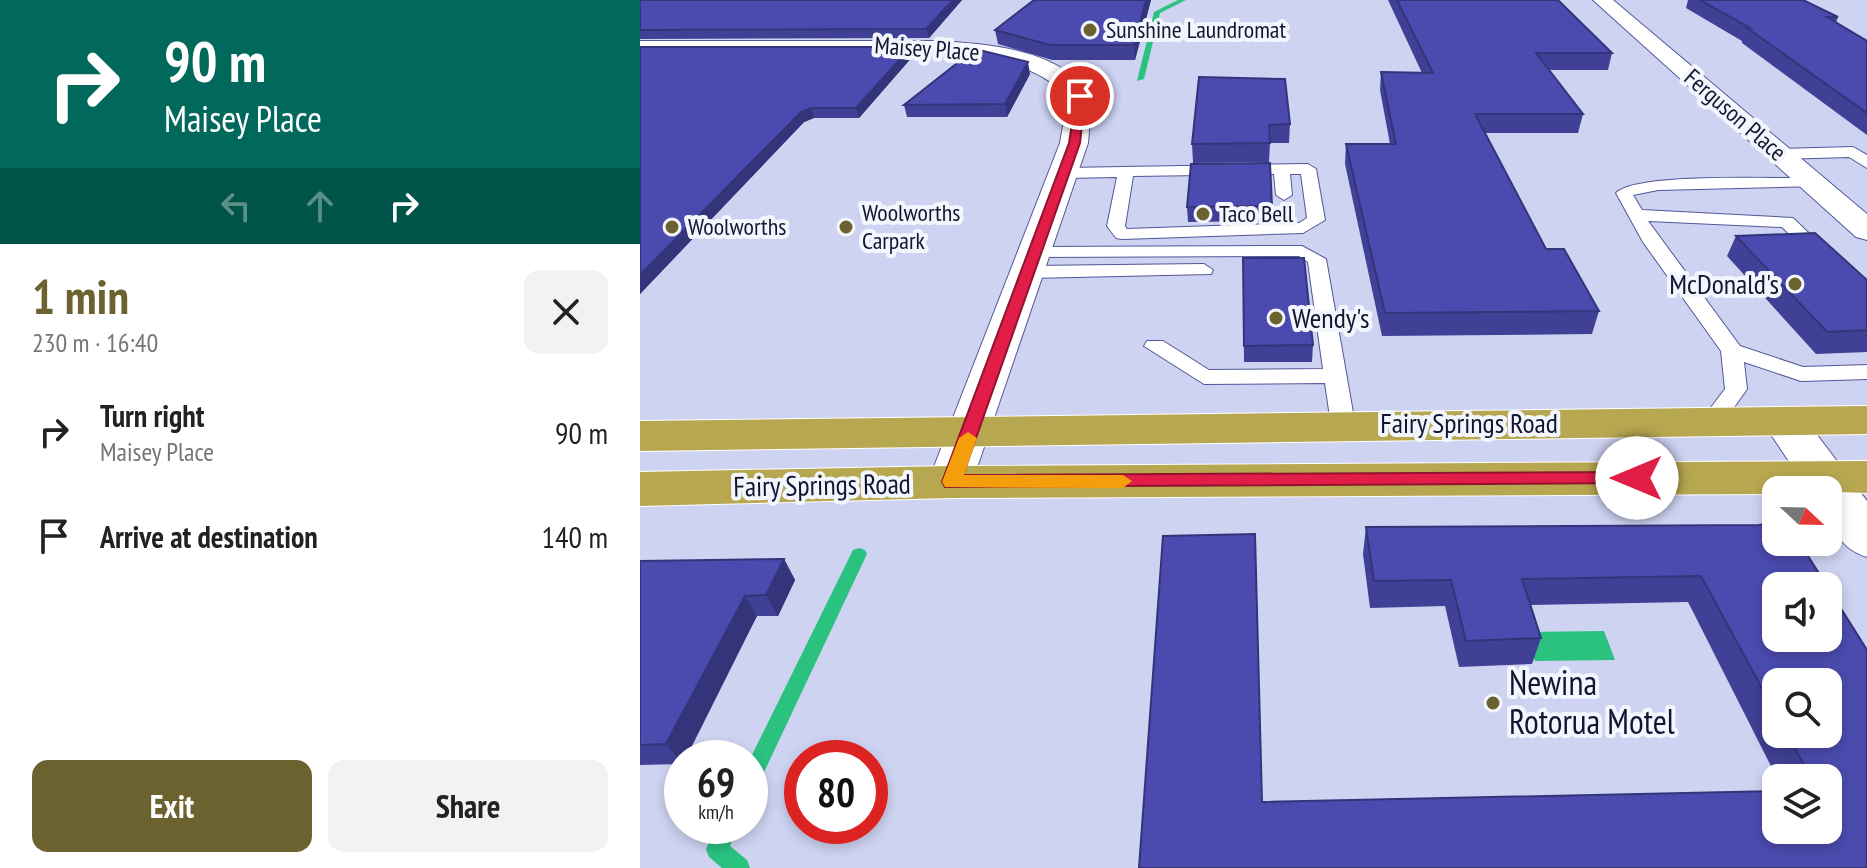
<!DOCTYPE html>
<meta charset="utf-8">
<style>
body{margin:0;font-family:"PT Sans Narrow",sans-serif;background:#f2f2f2;color:#222;height:100vh;display:flex;flex-direction:column;font-size:30px;white-space:nowrap}
*{box-sizing:border-box;margin:0}
p{font-size:26px;color:#767676}
.icon{flex:none;width:44px;height:44px;fill:none;stroke:currentColor;stroke-width:2;stroke-linecap:round;stroke-linejoin:round}
.map{position:relative;flex:1;overflow:hidden}
.drawer{display:flex;flex-direction:column;background:#fff;width:640px}
.drawer>*{flex:none}
.hud{background:#00695c;color:#fff;overflow:hidden}
.needle{width:52px;rotate:112deg}
.buttons{position:absolute;left:1122px;top:476px;display:grid;gap:16px}
.buttons a{display:grid;place-items:center;width:80px;height:80px;border-radius:16px;background:#fff;box-shadow:0 4px 12px #0003;font-size:40px}
.speed{position:absolute;left:24px;top:740px;display:flex;gap:16px;font-size:40px;font-weight:700;text-align:center}
.speed>*{display:grid;place-content:center;width:104px;height:104px;border-radius:50%;background:#fff;box-shadow:0 4px 12px #0003;line-height:1}
.speed small{font-size:20px;font-weight:400}
.speed .limit{border:12px solid #d22;background:#fff;color:#111}
.pin{position:absolute;display:grid;place-items:center;width:68px;height:68px;color:#fff;margin:-34px;border:4px solid #fff;border-radius:50%;box-shadow:0 2px 8px #0007}
.me{position:absolute;width:88px;margin:-44px;rotate:270deg;stroke-linejoin:round;filter:drop-shadow(0 0 6px #0008)}
.turn{display:flex;align-items:center;gap:28px;height:168px;padding:0 32px;font-size:36px}
.turn .icon{width:104px;height:104px;stroke-width:2.5}
.turn b{display:block;font-size:56px;line-height:68px}
.lanes{display:flex;align-items:center;height:76px;padding:0 32px;background:#0003;justify-content:center;gap:40px;direction:ltr}
.lanes .off{opacity:.35}
.round{display:grid;place-items:center;flex:none;width:84px;height:84px;border-radius:16px;background:#f2f2f2}
.summary{display:flex;align-items:center;justify-content:space-between;height:136px;padding:0 32px}
h1{font-size:48px;font-weight:700;line-height:60px;color:#6c622f}
.primary-button{display:flex;gap:16px;margin-top:auto;padding:16px 32px}
.primary-button a{flex:1;height:92px;border-radius:16px;background:#6c622f;color:#fff;font-size:32px;font-weight:700;line-height:92px;text-align:center}
.primary-button a+a{background:#f2f2f2;color:#222}
ul{padding:0;list-style:none}
li{display:flex;align-items:center;gap:24px;height:104px;padding:0 32px}
li div{flex:1}
li b{display:block;font-size:30px}
li em{font-style:normal}
main{display:flex;flex:1;min-height:0}
.map>svg:first-child{display:block}
.water{fill:#2bc17f}
.lines{fill:none;stroke-linecap:round;stroke-linejoin:round}
.stream{fill:#2bc17f;fill-rule:evenodd}
.lane-casing{stroke:#525799;stroke-width:2}
.street-casing{stroke:#525799;stroke-width:2}
.highway-casing{stroke:#fff;stroke-width:2}
.lane{fill:#fff;fill-rule:evenodd}
.street{fill:#fff;fill-rule:evenodd}
.highway{fill:#b7a750;fill-rule:evenodd}
.wall{fill:#404096;fill-rule:evenodd}
.shaded-wall{fill:#34347a}
.building{fill:#4b4baf;stroke:#34347a;stroke-width:2}
.route{fill:#e11d48;stroke:#92132f;stroke-width:2}
.slow{fill:#f59e0b}
.poi-dot{fill:#6c622f;stroke:#f4f6fe;stroke-width:3}
.labels{text-anchor:middle;stroke-width:8;stroke-linejoin:round;paint-order:stroke}
.far-poi-label{font-size:24px;fill:#141631;stroke:#f4f6fe;text-anchor:start}
.far-street-label{font-size:24px;fill:#141631;stroke:#f4f6fe}
.poi-label{font-size:28px;fill:#141631;stroke:#f4f6fe;text-anchor:end}
.street-label{font-size:28px;fill:#141631;stroke:#f4f6fe}
.near-poi-label{font-size:34px;fill:#141631;stroke:#f4f6fe;text-anchor:start}
</style>
<main>
<section class="drawer">
<div class="hud">
<div class="turn"><svg class="icon" aria-label="right" viewBox="0 0 24 24"><path d="M7 20v-9h11M14 6l5 5-5 5"/></svg><div><b>90 m</b>Maisey Place</div></div>
<div class="lanes"><svg class="icon off" aria-label="left" viewBox="0 0 24 24"><path d="M17 20v-9H6M10 6l-5 5 5 5"/></svg><svg class="icon off" aria-label="ahead" viewBox="0 0 24 24"><path d="M12 20V5M6 11l6-6 6 6"/></svg><svg class="icon" aria-label="right" viewBox="0 0 24 24"><path d="M7 20v-9h11M14 6l5 5-5 5"/></svg></div>
</div>
<div class="summary"><div><h1>1 min</h1><p>230 m · 16:40</p></div><a class="round"><svg class="icon" aria-label="close" viewBox="0 0 24 24"><path d="M6 6l12 12M18 6L6 18"/></svg></a></div>
<ul>
<li><svg class="icon" aria-label="right" viewBox="0 0 24 24"><path d="M7 20v-9h11M14 6l5 5-5 5"/></svg><div><b>Turn right</b><p>Maisey Place</p></div><em>90 m</em></li>
<li><svg class="icon" aria-label="arrive" viewBox="0 0 24 24"><path d="M6 21V4h12l-3 4 3 4H6"/></svg><div><b>Arrive at destination</b></div><em>140 m</em></li>
</ul>
<div class="primary-button"><a>Exit</a><a>Share</a></div>
</section>
<div class="map">
<svg width="1227" height="868" viewBox="0 0 1227 868">
<rect width="100%" height="100%" fill="#ced3f2"/>
<polygon class="water" points="964,631 975,660 895,661 886,632"/>
<g class="lines">
<g class="stream">
<polygon points="538,0 546,0 520,13 504,79 497,81 514,12"/>
<polygon points="219,548 225,550 227,554 117,787 110,790 110,759 211,554 213,550"/>
<polygon points="77,826 99,826 90,846 107,860 110,868 82,868 69,857 66,849"/>
</g>
<defs>
<g id="lane">
<polygon points="1213,147 1227,155 1227,168 1209,157 1140,159 1132,154 1140,149"/>
<path d="M668,164L676,169L685,220L663,233L482,239L476,238L467,226L477,177L424,178L416,173L424,168ZM634,174L636,195L644,200L652,195L650,174H661L667,218L659,223L487,229L485,226L493,176Z"/>
<path d="M1174,178L1180,180V186L1018,190L993,195L1002,210L1153,218L1227,289V306L1220,304L1142,227L1008,221L1100,346L1163,367L1227,365V379L1161,381L1104,362L1107,389L1080,427H1064L1060,422L1085,389L1081,351L1003,242L976,193C996,172 1138,179 1174,178Z"/>
<polygon points="662,246 686,259 715,424 703,432 691,424 685,383 564,384 504,346 507,341 523,341 569,370 683,369 668,262 659,256 396,257 387,252 396,247"/>
<polygon points="564,264 573,270 571,274 389,278 380,272 389,266"/>
</g>
<g id="street">
<polygon points="953,0 973,0 1227,214 1227,240 1216,237"/>
<path d="M0,41H301C353,45 419,49 452,96L448,143L328,494L311,498L294,494L288,482L420,143L428,97C394,61 347,58 301,53H0Z"/>
<path d="M1144,407L1159,411L1227,501V557C1195,547 1188,521 1188,490H1168L1122,421L1129,411Z"/>
</g>
<g id="highway">
<polygon points="1227,406 1227,434 0,451 0,421"/>
<polygon points="1227,461 1227,493 1136,490 1136,494 311,498 0,506 0,472 311,466"/>
</g>
</defs>
<use href="#lane" class="lane-casing"/>
<use href="#street" class="street-casing"/>
<use href="#highway" class="highway-casing"/>
<use href="#lane" class="lane"/>
<use href="#street" class="street"/>
<use href="#highway" class="highway"/>
</g>
<g class="wall">
<polygon points="0,0 322,0 289,38 0,39"/>
<polygon points="394,0 511,0 495,60 412,60 358,44 355,30"/>
<polygon points="748,0 918,0 972,53 968,70 909,70 943,114 938,133 845,133 906,249 959,311 952,334 742,336 705,164 706,144 750,144 740,90 741,72 782,73"/>
<polygon points="1048,0 1163,0 1198,17 1196,23 1227,41 1227,135 1102,43 1102,41 1046,8"/>
<polygon points="0,47 273,56 219,118 174,118 164,122 0,294"/>
<polygon points="390,74 367,117 267,117 264,105"/>
<polygon points="559,77 650,124 649,143 630,143 629,162 553,163 552,144"/>
<polygon points="632,206 632,221 548,222 547,207"/>
<polygon points="1096,236 1227,280 1227,352 1176,354 1087,256"/>
<polygon points="603,258 673,345 672,362 604,362"/>
<path d="M726,527L1163,548L1227,868L622,802L1136,830L1188,778H1137L1048,602L891,605L901,638L892,664L819,667L805,606L730,608L723,554ZM1136,682L1188,734H1136Z"/>
<polygon points="144,559 155,580 138,616 117,616 42,758 42,764 0,765 0,561"/>
</g>
<g class="shaded-wall">
<polygon points="313,0 322,0 289,38 286,29"/>
<polygon points="506,0 511,0 495,60 494,45"/>
<polygon points="271,47 273,56 219,118 216,108"/>
<polygon points="388,62 390,74 367,117 365,104"/>
<polygon points="171,108 174,118 164,122 0,294 0,275 161,112"/>
<polygon points="144,559 155,580 138,616 126,595"/>
<polygon points="105,596 117,616 46,758 42,758 42,763 26,744"/>
</g>
<g class="building">
<polygon points="0,0 313,0 286,29 0,30"/>
<polygon points="394,0 506,0 494,45 410,45 355,30"/>
<polygon points="757,0 918,0 972,53 896,53 943,114 835,114 906,249 924,249 959,311 745,313 706,144 756,144 741,72 793,73"/>
<polygon points="1060,0 1163,0 1198,17 1187,17 1227,41 1227,113 1107,28 1110,28"/>
<polygon points="0,47 271,47 216,108 171,108 161,112 0,275"/>
<polygon points="335,49 388,62 365,104 264,105"/>
<polygon points="559,77 645,79 650,124 629,125 630,143 552,144"/>
<polygon points="630,163 632,206 547,207 551,164"/>
<polygon points="1175,233 1227,280 1227,330 1187,332 1096,236"/>
<polygon points="603,258 664,258 673,345 604,346"/>
<polygon points="1136,522 1136,542 1164,542 1163,548 1187,586 1136,586 1136,638 1188,638 1188,588 1227,650 1227,868 499,868 523,536 615,534 622,802 1136,791 1136,830 1188,830 1188,778 1171,778 1147,734 1188,734 1188,682 1136,682 1136,714 1061,576 882,579 901,638 826,641 811,580 734,581 726,527 1119,525"/>
<polygon points="144,559 126,595 105,596 26,744 0,745 0,561"/>
</g>
<polygon class="route" points="437,93 445,96 440,143 323,475 997,472 1007,478 1004,483 305,487 302,482 429,143"/>
<polygon class="slow" points="328,432 337,438 324,475 483,475 492,481 483,488 305,487 302,482 319,438"/>
<g class="poi-dot">
<circle cx="450" cy="30" r="8"/>
<circle cx="563" cy="214" r="8"/>
<circle cx="32" cy="227" r="8"/>
<circle cx="206" cy="227" r="8"/>
<circle cx="1155" cy="284" r="8"/>
<circle cx="636" cy="318" r="8"/>
<circle cx="853" cy="703" r="8"/>
</g>
<g class="labels">
<g class="far-poi-label">
<text x="466" y="38">Sunshine Laundromat</text>
<text x="222" y="221">Woolworths<tspan x="222" dy="28">Carpark</tspan></text>
<text x="579" y="222">Taco Bell</text>
<text x="48" y="235">Woolworths</text>
</g>
<g class="far-street-label">
<text transform="translate(287 49) rotate(4)" y="8">Maisey Place</text>
<text transform="translate(1095 115) rotate(41)" y="8">Ferguson Place</text>
</g>
<g class="poi-label">
<text x="1139" y="294">McDonald's</text>
<text x="652" y="328" text-anchor="start">Wendy's</text>
</g>
<g class="street-label">
<text x="829" y="433">Fairy Springs Road</text>
<text transform="translate(182 485) rotate(-1)" y="10">Fairy Springs Road</text>
</g>
<g class="near-poi-label">
<text x="869" y="695">Newina<tspan x="869" dy="39">Rotorua Motel</tspan></text>
</g>
</g>
</svg>
<div class="buttons">
<a><svg class="needle" viewBox="-14 -14 28 28"><path d="M0-13l5 13h-10z" fill="#e53935"/><path d="M0 13l5-13h-10z" fill="#767676"/></svg></a>
<a><svg class="icon" aria-label="sound" viewBox="0 0 24 24"><path d="M4 9h4l5-4v14l-5-4H4zM17 9q2 3 0 6"/></svg></a>
<a><svg class="icon" aria-label="search" viewBox="0 0 24 24"><circle cx="10" cy="10" r="6"/><path d="M15 15l6 6"/></svg></a>
<a><svg class="icon" aria-label="layers" viewBox="0 0 24 24"><path d="M12 4l9 5-9 5-9-5zM3 14l9 5 9-5"/></svg></a>
</div>
<div class="speed"><div>69<small>km/h</small></div><div class="limit">80</div></div>
<div class="pin" style="left:440px;top:96px;background:#d93025"><svg class="icon" aria-label="arrive" viewBox="0 0 24 24"><path d="M6 21V4h12l-3 4 3 4H6"/></svg></div>
<svg class="me" style="left:997px;top:478px" viewBox="-20 -20 40 40"><circle r="19" fill="#fff"/><path d="M0-13L10 11 0 6-10 11z" fill="#e11d48"/></svg>
</div>
</main>
